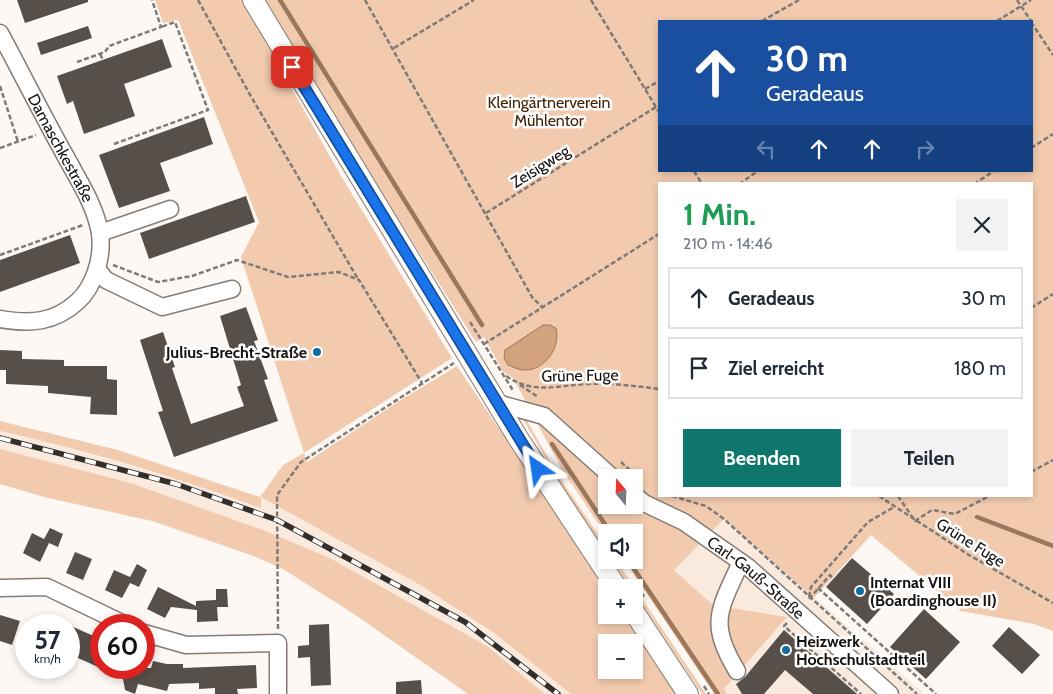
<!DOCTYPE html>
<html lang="de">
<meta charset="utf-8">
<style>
body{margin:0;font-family:Cabin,sans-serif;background:#f2f2f3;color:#1f2937;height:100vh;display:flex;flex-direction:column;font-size:19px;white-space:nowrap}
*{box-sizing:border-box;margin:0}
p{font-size:16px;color:#747a83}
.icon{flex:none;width:28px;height:28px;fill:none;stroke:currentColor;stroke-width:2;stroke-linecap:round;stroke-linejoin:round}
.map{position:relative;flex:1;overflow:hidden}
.panel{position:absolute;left:658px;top:182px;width:375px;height:315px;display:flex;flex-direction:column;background:#fff;border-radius:0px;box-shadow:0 2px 8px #0003}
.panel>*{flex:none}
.hud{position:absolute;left:658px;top:20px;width:375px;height:152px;border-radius:0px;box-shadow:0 2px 8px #0003;background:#1a4fa0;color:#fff;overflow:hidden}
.needle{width:32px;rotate:341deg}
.fabs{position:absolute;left:598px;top:469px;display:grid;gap:10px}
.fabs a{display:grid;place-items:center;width:45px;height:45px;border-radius:0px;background:#fff;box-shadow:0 2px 8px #0003;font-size:25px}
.speed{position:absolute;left:15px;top:614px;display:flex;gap:10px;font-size:25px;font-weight:700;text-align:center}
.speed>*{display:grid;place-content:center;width:65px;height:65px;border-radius:50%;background:#fff;box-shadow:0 2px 8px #0003;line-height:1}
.speed small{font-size:12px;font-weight:400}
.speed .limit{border:8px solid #d22;background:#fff;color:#111}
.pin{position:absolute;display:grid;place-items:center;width:42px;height:42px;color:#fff;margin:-21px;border-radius:10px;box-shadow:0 2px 8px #0006}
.me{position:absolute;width:55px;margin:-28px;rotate:328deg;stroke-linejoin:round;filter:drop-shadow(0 0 4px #0008)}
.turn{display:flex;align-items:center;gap:18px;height:105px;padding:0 25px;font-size:22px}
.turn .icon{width:65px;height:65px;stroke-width:2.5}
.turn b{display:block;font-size:35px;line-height:42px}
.lanes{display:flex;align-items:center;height:48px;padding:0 25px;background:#0003;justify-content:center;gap:25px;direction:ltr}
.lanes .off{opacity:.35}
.round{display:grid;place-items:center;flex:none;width:52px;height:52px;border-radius:0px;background:#f2f2f3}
.headline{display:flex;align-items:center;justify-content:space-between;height:85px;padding:0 25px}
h1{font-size:30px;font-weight:700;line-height:38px;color:#1e9e55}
.action{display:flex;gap:10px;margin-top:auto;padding:10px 25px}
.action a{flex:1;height:58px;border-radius:0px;background:#0f766e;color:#fff;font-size:20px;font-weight:700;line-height:58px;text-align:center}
.action a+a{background:#f2f2f3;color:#1f2937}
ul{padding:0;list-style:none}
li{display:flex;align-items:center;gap:15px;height:62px;margin:0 10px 8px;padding:0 15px;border:2px solid #e0e1e3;border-radius:0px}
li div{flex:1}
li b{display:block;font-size:19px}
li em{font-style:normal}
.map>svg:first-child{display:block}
.built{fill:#fae9dd}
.green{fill:#f2cbaf;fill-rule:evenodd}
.water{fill:#d3a37e;stroke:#9a775d}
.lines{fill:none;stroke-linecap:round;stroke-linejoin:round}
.stream{stroke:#9a775d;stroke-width:4.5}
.building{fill:#574f49}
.minor-casing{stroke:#847c75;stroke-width:19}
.major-casing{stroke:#847c75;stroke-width:22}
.path{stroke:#7e7a77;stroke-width:2.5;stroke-dasharray:5 2.5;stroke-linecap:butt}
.minor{stroke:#fff;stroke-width:16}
.major{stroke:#fff;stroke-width:20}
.rail-casing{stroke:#312e2b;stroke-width:5.5}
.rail{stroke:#fff;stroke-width:4;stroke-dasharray:11;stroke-linecap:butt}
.route-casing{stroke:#114b97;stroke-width:12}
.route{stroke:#1a73e8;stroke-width:9}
.poi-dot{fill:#126d9d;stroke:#fff;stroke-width:2}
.labels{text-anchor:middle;stroke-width:5;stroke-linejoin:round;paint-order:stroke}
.park-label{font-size:16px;fill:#432306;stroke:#fff}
.street-label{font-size:16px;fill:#14110f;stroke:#fff}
.poi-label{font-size:16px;font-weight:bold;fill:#14110f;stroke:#fff;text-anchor:start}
</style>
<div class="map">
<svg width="1053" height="694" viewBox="0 0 1053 694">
<rect width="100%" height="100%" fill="#fef8f4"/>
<g class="built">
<polygon points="0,431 47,442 185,481 261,507 261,497 420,585 494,633 571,694 545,694 487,646 330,558 263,530 132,483 0,449"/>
<polygon points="724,519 875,650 924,694 727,694 723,689 787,617 713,605 674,570"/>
</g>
<g class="green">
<path d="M155,0H242L341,176L452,358L304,453L307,462L399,401L457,366L606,588V615H624L677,694H571L494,633L420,585L261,497V508C176,477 89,451 0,431V421L118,450L260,497L283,465L304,453L241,257L259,222L178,20L163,23ZM606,642H634V670H606Z"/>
<path d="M266,0H1053V631L1034,624L961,611L871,535L814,598L724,519L674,570L713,605L787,617L724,689L727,694H714L624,560H634V532H606V535L561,468L513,378L503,372L484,337L476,342L316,89ZM659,21H1031V171H659ZM659,184H1031V496H659ZM606,478H634V505H606Z"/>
<polygon points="523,419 526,419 556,472 606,546 606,552 565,492"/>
<polygon points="0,449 131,483 263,530 330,558 487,646 545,694 468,694 354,614 283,569 251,555 152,521 44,497 0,484"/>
<polygon points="612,560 616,560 706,694 702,694 634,592 634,588 630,587"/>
</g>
<path class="water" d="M543,325H550L556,328C561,347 545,371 524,370C519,370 513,367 508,365L504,358L505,350Z"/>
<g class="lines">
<g class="stream">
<polyline points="280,0 482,325"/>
<polyline points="552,444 610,532"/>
<polyline points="977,517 1053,546"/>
<polyline points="628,560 718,694"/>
</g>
</g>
<g class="building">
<polygon points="17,0 88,0 88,2 25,23"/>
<polygon points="88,26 92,38 41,55 37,43"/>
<polygon points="162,39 172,67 124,84 135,116 84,134 73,101 67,104 57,76"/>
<polygon points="204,117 213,144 160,163 170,191 119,208 99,155"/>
<polygon points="246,196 255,222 149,259 140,233"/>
<polygon points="70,235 80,263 0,292 0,260"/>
<polygon points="246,307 258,340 254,341 268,379 264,380 278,421 174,457 158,412 163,411 140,340 163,332 175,367 172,368 191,424 244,406 237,387 241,385 220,316"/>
<polygon points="0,350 22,351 22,359 64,360 64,366 107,366 107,379 117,380 117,415 90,414 91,397 48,393 48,386 6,384 6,370 0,370"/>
<polygon points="50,528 63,534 58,547 49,543 40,562 23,553 32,533 44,539"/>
<polygon points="75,552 92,559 83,580 66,573"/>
<polygon points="852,558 894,594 867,624 826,587"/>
<polygon points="137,564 147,570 139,587 130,583 122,598 105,590 114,570 130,577"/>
<polygon points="158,587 196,606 196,601 216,600 216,602 216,589 227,589 228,607 217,607 218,621 197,622 197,610 171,607 165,618 147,609"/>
<polygon points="924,609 960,642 926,679 890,647"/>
<polygon points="0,615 20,621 12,645 0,641"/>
<polygon points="329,624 331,685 311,686 310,657 298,658 298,646 309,645 309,625"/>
<polygon points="69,625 98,638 93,651 101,655 98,667 69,654"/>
<polygon points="1009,627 1040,655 1022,674 992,646"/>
<polygon points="784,630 857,694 813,694 785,670 764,694 742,694 736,684 745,677"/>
<polygon points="153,661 167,664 183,664 183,668 256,665 257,688 237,689 238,694 215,694 215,688 199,689 199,683 169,684 167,691 138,684 135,694 125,690 121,668 151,668"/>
<polygon points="421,680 422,694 396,694 396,682"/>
</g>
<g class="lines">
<defs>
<g id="minor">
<path id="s1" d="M0,33C22,74 43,116 66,157C79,181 95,205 100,233C103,257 95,286 77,302C54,323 30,324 0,319"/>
<polyline points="100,233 170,209"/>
<polyline points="97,269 106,280 162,307 232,289"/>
<polyline points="497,403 544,416 613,478"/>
<path id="s2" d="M634,495L644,503L684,522L748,567L890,694"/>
<polyline points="0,588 47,587 126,625"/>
<polyline points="144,633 186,645 278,643 278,694"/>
<path d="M737,671C708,623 719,610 741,562"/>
</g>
<g id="major">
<polyline points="253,0 518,438 617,588"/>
<polyline points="634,612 688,694"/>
</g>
</defs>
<use href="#minor" class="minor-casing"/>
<use href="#major" class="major-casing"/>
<g class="path">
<polyline points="198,0 249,93 358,279"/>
<polyline points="365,0 532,297 542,307"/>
<polyline points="591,0 659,112"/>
<polyline points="1017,0 1031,21"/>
<polyline points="762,21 799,0"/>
<polyline points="997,21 1031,0"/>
<polyline points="1031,22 1053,55"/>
<polyline points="394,48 474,0"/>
<polyline points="100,54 103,60"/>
<polyline points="77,62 105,52 109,46 161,27 152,0"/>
<polyline points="0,86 18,142"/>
<polyline points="645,89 659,81"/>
<polyline points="114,144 208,110 175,22 161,27"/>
<polyline points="0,148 36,135"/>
<polyline points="1031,148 1053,134"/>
<polyline points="694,171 702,184"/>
<polyline points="739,184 758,171"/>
<polyline points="974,184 994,171"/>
<polyline points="486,213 656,107"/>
<polyline points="0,255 83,225"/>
<polyline points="113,265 158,282 192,276 237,260 288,277 339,272 359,280 422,383"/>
<polyline points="1031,308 1053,294"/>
<polyline points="470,322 514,392"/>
<polyline points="484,344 659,234"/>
<path d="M506,376C534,395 557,385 589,384C612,383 636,386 659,389"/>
<polyline points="520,385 538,397"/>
<polyline points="621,462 643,482"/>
<polyline points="1031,472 1053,460"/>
<polyline points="672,496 706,506 724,519 917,694"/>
<polyline points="879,496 969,555 1053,603"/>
<polyline points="898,496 915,521 932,510 955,514 989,496"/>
<polyline points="633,580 645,598"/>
<polyline points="818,588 936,694"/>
<polyline points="809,597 811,587 868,522 894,507"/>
<polyline points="809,599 830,575 833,579"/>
<polyline points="787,623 784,626 861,694"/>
<polyline points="278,629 277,495 301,462 454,363"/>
<polyline points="704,686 709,694"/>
</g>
<use href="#minor" class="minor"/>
<use href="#major" class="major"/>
<defs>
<polyline id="rail" points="0,438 176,484 277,520 465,622 558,694"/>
</defs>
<use href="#rail" class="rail-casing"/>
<use href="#rail" class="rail"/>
</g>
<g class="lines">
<defs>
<polyline id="route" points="292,67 538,469"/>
</defs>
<use href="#route" class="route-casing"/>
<use href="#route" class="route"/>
</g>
<g class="poi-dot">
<circle cx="317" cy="352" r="5"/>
<circle cx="860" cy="591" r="5"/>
<circle cx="786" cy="650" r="5"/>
</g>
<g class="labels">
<g class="park-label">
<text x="549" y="108">Kleingärtnerverein<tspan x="549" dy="18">Mühlentor</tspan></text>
</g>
<g class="street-label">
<text dy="6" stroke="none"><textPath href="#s1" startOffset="130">Damaschkestraße</textPath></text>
<text transform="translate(540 166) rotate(-32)" y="6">Zeisigweg</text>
<text transform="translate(580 375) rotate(-1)" y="6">Grüne Fuge</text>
<text transform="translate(971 542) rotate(32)" y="6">Grüne Fuge</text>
<text dy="6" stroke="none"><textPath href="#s2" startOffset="148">Carl-Gauß-Straße</textPath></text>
</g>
<g class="poi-label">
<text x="307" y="358" text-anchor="end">Julius-Brecht-Straße</text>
<text x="870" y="588">Internat VIII<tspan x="870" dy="18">(Boardinghouse II)</tspan></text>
<text x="796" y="647">Heizwerk<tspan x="796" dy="18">Hochschulstadtteil</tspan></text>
</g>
</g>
</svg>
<div class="fabs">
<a><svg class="needle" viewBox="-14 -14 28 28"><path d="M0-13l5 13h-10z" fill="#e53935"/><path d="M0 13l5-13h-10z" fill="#747a83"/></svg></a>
<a><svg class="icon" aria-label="sound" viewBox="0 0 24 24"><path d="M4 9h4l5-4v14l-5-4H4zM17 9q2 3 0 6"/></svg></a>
<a>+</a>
<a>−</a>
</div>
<div class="speed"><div>57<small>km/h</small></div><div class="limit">60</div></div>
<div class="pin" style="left:292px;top:67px;background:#d93025"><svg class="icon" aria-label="arrive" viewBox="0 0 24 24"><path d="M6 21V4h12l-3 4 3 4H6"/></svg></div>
<svg class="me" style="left:538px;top:469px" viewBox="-20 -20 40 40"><path d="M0-17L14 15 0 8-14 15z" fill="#1a73e8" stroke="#fff" stroke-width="4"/></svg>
<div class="hud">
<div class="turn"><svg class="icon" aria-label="ahead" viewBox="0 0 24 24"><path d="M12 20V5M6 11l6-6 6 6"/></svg><div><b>30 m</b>Geradeaus</div></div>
<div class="lanes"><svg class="icon off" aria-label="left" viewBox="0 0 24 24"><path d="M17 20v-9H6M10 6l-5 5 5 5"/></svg><svg class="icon" aria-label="ahead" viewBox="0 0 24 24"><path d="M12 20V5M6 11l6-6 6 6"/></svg><svg class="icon" aria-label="ahead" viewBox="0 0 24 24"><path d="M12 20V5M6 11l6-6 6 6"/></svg><svg class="icon off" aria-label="right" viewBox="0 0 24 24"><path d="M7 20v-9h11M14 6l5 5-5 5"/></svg></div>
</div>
<section class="panel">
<div class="headline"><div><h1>1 Min.</h1><p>210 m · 14:46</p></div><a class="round"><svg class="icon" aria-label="close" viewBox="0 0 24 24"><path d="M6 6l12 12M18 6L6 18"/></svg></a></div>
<ul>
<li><svg class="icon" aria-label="ahead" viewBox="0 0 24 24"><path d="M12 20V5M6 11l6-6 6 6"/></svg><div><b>Geradeaus</b></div><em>30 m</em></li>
<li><svg class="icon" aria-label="arrive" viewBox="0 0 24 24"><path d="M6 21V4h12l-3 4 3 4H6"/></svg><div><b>Ziel erreicht</b></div><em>180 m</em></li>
</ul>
<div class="action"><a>Beenden</a><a>Teilen</a></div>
</section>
</div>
